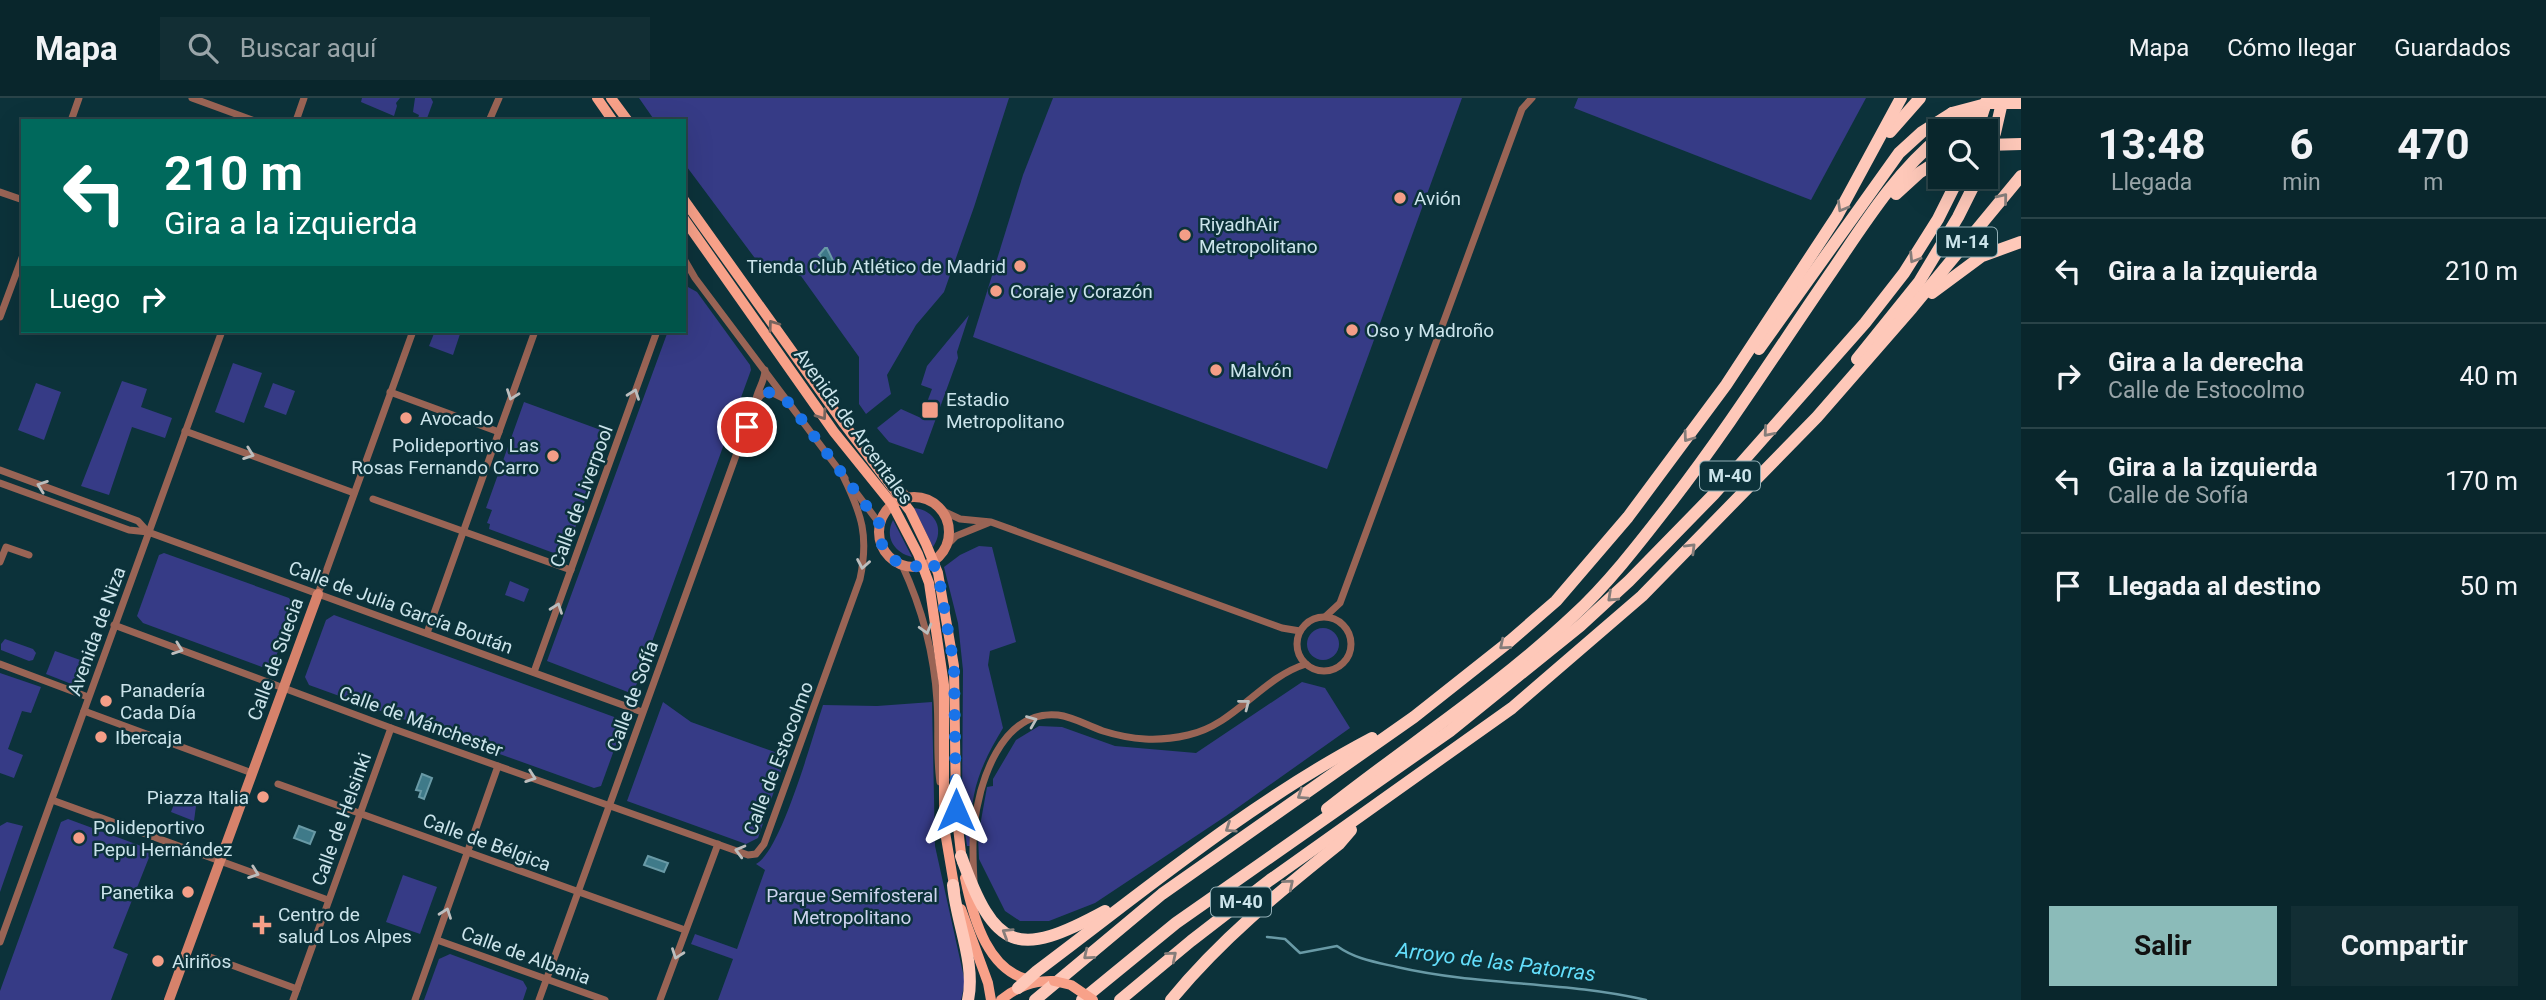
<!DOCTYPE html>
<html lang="es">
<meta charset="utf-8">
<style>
body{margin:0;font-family:Roboto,sans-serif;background:#122e34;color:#f1f3f6;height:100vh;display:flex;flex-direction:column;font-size:26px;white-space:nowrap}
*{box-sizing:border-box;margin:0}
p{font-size:23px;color:#99a5a9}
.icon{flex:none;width:38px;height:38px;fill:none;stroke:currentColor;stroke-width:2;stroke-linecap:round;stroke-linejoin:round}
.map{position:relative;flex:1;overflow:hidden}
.sheet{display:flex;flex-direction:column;background:#09262c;width:525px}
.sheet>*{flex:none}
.banner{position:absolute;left:21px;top:21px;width:665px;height:214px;border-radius:0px;box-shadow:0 7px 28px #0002,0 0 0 2px #294348;background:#00695c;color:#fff;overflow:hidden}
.controls{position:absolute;left:1928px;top:21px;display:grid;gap:14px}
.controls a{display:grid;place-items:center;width:70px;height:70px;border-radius:0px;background:#09262c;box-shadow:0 7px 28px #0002,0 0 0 2px #294348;font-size:35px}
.pin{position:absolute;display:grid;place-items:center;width:60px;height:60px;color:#fff;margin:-30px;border:4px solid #fff;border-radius:50%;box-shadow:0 2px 7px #0007}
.me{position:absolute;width:77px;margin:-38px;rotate:0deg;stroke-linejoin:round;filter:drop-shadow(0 0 5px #0008)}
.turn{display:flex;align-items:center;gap:24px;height:147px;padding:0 28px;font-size:32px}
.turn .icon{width:91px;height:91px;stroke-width:2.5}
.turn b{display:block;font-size:49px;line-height:60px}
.then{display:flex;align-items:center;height:66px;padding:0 28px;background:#0003;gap:14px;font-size:26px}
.eta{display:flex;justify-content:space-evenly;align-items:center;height:119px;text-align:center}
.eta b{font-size:42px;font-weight:700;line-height:49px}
.cta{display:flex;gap:14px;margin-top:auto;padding:14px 28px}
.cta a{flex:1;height:80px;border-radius:0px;background:#8bbbb9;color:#111;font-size:28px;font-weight:700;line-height:80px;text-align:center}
.cta a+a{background:#122e34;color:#f1f3f6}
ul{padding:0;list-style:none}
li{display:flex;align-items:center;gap:21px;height:105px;padding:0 28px;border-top:2px solid #294348}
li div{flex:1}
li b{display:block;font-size:26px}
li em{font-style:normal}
header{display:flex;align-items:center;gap:42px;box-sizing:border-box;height:98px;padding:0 35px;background:#09262c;border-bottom:2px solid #294348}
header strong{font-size:33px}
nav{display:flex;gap:38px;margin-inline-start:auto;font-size:24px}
.search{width:490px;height:63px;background:#122e34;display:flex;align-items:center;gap:18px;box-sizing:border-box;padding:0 24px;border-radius:0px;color:#99a5a9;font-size:26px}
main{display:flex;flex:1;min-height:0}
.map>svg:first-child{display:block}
.green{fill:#363b86}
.water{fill:#3f7a89;stroke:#699aa6;stroke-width:2}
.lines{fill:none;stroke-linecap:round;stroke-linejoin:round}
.stream{stroke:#699aa6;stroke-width:2.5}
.street{stroke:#996455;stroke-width:7}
.secondary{stroke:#d6826b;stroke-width:10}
.primary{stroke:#f8a189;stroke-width:10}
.highway{stroke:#fec8b9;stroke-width:12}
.primary-bridge{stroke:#f8a189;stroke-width:10}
.highway-bridge{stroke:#fec8b9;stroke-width:12}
.oneway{stroke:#857d7a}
.oneway2{stroke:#76645e}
.oneway3{stroke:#bcbebe}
.route{stroke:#1a73e8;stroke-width:12;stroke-dasharray:0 21.6}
.poi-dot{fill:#f49e87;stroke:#0c323a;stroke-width:2.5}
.labels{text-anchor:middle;stroke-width:5;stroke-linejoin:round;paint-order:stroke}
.shield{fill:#0c323a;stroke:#92afb6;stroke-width:2}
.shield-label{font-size:18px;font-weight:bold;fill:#cbe4eb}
.poi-label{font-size:19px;fill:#cbe4eb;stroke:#0c323a;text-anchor:start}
.street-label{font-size:19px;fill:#cbe4eb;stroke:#0c323a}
.park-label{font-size:19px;fill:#ced4ef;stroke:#0c323a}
.water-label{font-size:21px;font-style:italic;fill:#63defb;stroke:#0c323a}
</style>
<header>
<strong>Mapa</strong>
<div class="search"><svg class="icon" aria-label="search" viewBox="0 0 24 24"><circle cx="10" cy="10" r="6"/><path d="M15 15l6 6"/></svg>Buscar aquí</div>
<nav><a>Mapa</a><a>Cómo llegar</a><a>Guardados</a></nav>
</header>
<main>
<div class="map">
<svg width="2021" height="902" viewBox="0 0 2021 902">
<rect width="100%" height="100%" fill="#0c323a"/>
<g class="green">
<polygon points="362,0 400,0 396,5 397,8 394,18 361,4"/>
<polygon points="415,0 431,0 433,4 426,23 417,23 419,17 413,14"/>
<polygon points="639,0 1009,0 974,109 944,194 916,227 887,277 891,296 866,316 859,306 859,259 801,178 760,167 684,65 684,23 655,23"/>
<polygon points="1053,0 1462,0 1327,371 973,239 1023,77"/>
<polygon points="1578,0 1866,0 1811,102 1574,10"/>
<polygon points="688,189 697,194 750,267 751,272 633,596 547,563 668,233 684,233 684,191"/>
<polygon points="969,217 957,254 958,260 923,356 889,344 877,330 901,311 921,320 932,291 921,287 927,268"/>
<polygon points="435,233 461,233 453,257 429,248"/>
<polygon points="233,265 262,275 244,325 215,314"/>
<polygon points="122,283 147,291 141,309 172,320 165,340 132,329 109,397 81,388"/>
<polygon points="36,285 61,294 44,342 18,332"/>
<polygon points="273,285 295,293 286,317 264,309"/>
<polygon points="524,304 609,335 567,453 559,457 489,431 490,426 487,425 492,412 486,410"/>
<path d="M914,410C935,412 945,431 933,449Z"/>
<path d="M893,422L912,459C895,455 884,440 893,422Z"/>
<path d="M979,448L992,449L1016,544L990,553L988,567L1003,630C977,673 969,698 971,748H967L962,710L963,572L958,525L944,469L960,457Z"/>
<polygon points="164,455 289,500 294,508 273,567 262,569 143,525 137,518 159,457"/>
<polygon points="510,483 529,491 524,504 505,497"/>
<polygon points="334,517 617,620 622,630 601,688 594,690 309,587 305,579 326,522"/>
<circle cx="1323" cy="546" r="16"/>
<polygon points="5,541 33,551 36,555 33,562 29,563 1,552 1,546"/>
<polygon points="55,553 83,563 74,587 46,576"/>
<polygon points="0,575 41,589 31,615 22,613 8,651 23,657 14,680 0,675"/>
<polygon points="1302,584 1325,590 1350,630 1226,718 1095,805 1049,823 1020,823 1005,813 979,761 978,739 987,689 993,688 993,681 1016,642 1039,628 1062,629 1115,648 1196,655"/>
<polygon points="663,604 691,624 786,658 758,740 746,746 627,703"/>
<path d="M932,604L935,748L965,884L961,902H718L733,861L691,846L695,836L737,851L765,772L756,766C781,754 813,637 823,607L877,608Z"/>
<polygon points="176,701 196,708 194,723 171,714"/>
<polygon points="68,721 152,752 113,850 128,856 111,902 0,902 0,893 61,724"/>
<polygon points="7,724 23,728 0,794 0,728"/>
<polygon points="403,777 437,789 420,836 386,824"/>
<polygon points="450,856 523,883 527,890 523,902 424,902 439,861"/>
</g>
<g class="water">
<polygon points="825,150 827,150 839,175 819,157"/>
<polygon points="422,676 432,680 424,701 419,699 421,693 416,692"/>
<polygon points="299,728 315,734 310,746 294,740"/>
<polygon points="648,758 668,765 664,774 644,767"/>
</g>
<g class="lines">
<path class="stream" d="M1267,839L1285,841L1300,855L1337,848C1355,861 1375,864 1397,869C1479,888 1565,883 1646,902"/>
<g class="street">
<polyline points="192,0 255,23"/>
<polyline points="71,23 79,0"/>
<polyline points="296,23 304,0"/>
<polyline points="489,23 499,0"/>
<polyline points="0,94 23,102"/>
<polyline points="684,161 695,180 845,380"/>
<polyline points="0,219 23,157"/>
<polyline points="390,294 499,334"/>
<polyline points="756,304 761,297 769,293 783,300"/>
<polyline points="185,333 354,395"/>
<polyline points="880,369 889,376 908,399"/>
<polyline points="0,372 138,423 148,434"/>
<polyline points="0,385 129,432 148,434 642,614"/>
<polyline points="852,389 879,425"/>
<polyline points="373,401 571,472"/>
<polyline points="943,413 960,421 991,424 1282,530 1300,533"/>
<polyline points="947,447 956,438 988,425"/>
<polyline points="0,464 6,449 29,457"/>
<path d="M902,467C922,510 934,555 937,603C939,630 936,657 940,684"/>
<polyline points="318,496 413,233"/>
<polyline points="1326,518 1340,505 1522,11 1532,0"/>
<circle cx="1324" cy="546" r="27"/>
<path d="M114,527L391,630L748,757L756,756L764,746L860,481C869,438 862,417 843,378"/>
<polyline points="427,535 535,233"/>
<polyline points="0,566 88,599"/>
<polyline points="534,574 657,233"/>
<polyline points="84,613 252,675"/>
<polyline points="278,686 685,832"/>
<polyline points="52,702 328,802"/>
<path d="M974,783C973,765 972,747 974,730C978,686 1001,611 1058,617C1074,619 1088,628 1103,633C1132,642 1158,644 1188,637C1235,627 1261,580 1306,566"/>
<polyline points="437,842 605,902"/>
<polyline points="0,844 222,233"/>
<polyline points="210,859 297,891"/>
<polyline points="293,902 391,630"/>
<polyline points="415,902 498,668"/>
<path d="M539,902L755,305C757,292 765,283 765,272"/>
<polyline points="660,902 718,746"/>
</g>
<g class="secondary">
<circle cx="914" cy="434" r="35"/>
<polyline points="169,902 318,496"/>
</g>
<g class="primary">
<polyline points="597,0 613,23"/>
<polyline points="611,0 628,23"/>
<polyline points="684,102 844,326 910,413 926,446 938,475 954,568 956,712 962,764"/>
<polyline points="684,121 834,334 892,406 918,456 929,485 944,587 944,728 955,793"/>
<path d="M965,780C973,820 988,877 1035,883"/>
<polyline points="961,811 988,885 991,902"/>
<path d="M1001,902C1017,889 1033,882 1054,883"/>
</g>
<g class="highway">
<polyline points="1977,33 1986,4"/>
<polyline points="1890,34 1920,0"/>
<polyline points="1986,57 1995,35 2003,0"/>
<polyline points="1896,96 1919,75 1941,61"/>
<polyline points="1932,195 1982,158 2021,144"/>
<polyline points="1759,251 1899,55 1922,34 1952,15"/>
<polyline points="1857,261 1919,184 1958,119 1978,79"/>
<path d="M1327,711C1408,647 1496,590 1572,519C1609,485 1641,443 1672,403C1729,329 1779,250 1832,173C1864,126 1896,74 1941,38"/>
<path d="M961,758C995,853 1017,861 1105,813"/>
<path d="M953,787C956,824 976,865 968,902"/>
<path d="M1018,890L1037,873C1145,792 1252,703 1372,640"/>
<polyline points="1035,902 1162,796 1414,619 1510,543 1556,503 1628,419 1726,287 1837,118 1901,0"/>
<polyline points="1082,902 1176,825 1450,633 1580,528 1629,483 1714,396 1865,225 1904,175 1938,121 1959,79"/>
<polyline points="1120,902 1191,843 1270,782 1512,610 1642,498 1817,319 1912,210 2021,78"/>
<path d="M1171,902C1220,842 1279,794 1339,746L1351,732"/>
</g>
<polyline class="primary-bridge" points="1054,883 1071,887 1093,902"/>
<g class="highway-bridge">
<polyline points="1952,15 1990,5 2021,5"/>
<polyline points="1955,28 1984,10"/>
<polyline points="1986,47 2021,46"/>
</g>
</g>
<defs><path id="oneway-chevron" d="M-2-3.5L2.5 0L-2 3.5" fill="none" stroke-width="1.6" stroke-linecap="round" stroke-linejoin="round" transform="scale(1.75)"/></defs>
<g class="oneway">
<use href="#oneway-chevron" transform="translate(2003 100) rotate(-51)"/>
<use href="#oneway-chevron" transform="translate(1842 109) rotate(120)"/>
<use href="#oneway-chevron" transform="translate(1914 160) rotate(122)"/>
<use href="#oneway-chevron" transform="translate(1768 334) rotate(131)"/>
<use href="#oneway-chevron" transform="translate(1688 339) rotate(126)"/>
<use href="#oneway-chevron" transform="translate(1691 450) rotate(-45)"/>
<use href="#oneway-chevron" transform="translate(1612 499) rotate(137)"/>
<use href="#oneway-chevron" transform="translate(1504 547) rotate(140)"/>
<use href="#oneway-chevron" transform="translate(1302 697) rotate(146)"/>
<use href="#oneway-chevron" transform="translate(1230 730) rotate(146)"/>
<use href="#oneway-chevron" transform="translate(1289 786) rotate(-40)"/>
<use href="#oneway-chevron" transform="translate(1007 835) rotate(-148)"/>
<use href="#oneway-chevron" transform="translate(1088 857) rotate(140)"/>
<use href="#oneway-chevron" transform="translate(1172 858) rotate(-40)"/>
</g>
<g class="oneway2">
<use href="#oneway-chevron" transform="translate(773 227) rotate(-126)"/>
<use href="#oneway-chevron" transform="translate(822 317) rotate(55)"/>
</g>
<g class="oneway3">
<use href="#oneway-chevron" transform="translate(634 296) rotate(-70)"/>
<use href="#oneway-chevron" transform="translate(512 297) rotate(110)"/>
<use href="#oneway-chevron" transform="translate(249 356) rotate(20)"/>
<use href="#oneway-chevron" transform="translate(42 388) rotate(-160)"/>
<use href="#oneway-chevron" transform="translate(863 466) rotate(100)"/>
<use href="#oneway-chevron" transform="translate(557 510) rotate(-70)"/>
<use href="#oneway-chevron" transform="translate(926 531) rotate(74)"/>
<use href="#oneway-chevron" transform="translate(178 551) rotate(20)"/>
<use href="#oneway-chevron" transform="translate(1245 606) rotate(-38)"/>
<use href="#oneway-chevron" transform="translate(1032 623) rotate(-22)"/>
<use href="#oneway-chevron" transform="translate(531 679) rotate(19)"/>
<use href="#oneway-chevron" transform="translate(740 753) rotate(-165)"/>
<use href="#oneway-chevron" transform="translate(254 775) rotate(20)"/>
<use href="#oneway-chevron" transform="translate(446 815) rotate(-70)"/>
<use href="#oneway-chevron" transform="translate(677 856) rotate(110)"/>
</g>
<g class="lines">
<path class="route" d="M747,329C757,301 761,281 790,306L879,425C876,456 903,478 933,464L940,486L954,568L956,712"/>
</g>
<g class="poi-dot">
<circle cx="1400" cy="100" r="7"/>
<circle cx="1185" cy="137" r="7"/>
<circle cx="1020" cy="168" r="7"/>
<circle cx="996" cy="193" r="7"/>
<circle cx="1352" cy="232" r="7"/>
<circle cx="1216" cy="272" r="7"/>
<rect x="921" y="303" width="18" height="18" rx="3.5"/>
<circle cx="406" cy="320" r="7"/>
<circle cx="553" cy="358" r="7"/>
<circle cx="106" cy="603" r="7"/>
<circle cx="101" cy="639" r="7"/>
<circle cx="263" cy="699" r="7"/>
<circle cx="79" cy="740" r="7"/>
<circle cx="188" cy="794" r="7"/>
<path d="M258.5 816.5h7v7h7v7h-7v7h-7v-7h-7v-7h7z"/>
<circle cx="158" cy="863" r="7"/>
</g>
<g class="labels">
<g class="shield">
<rect x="1937" y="129.5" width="60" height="29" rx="5"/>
<rect x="1700" y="363.5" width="60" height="29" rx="5"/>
<rect x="1211" y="789.5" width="60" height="29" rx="5"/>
</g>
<g class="shield-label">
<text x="1967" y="150">M-14</text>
<text x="1730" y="384">M-40</text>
<text x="1241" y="810">M-40</text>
</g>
<g class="poi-label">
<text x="1414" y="107">Avión</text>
<text x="1199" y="133">RiyadhAir<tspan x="1199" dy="22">Metropolitano</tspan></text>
<text x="1006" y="175" text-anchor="end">Tienda Club Atlético de Madrid</text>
<text x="1010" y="200">Coraje y Corazón</text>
<text x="1366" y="239">Oso y Madroño</text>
<text x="1230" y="279">Malvón</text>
<text x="946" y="308">Estadio<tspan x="946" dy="22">Metropolitano</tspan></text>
<text x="420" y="327">Avocado</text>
<text x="539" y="354" text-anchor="end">Polideportivo Las<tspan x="539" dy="22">Rosas Fernando Carro</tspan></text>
<text x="120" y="599">Panadería<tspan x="120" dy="22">Cada Día</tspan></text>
<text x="115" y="646">Ibercaja</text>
<text x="249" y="706" text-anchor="end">Piazza Italia</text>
<text x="93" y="736">Polideportivo<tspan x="93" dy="22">Pepu Hernández</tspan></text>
<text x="174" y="801" text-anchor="end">Panetika</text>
<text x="278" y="823">Centro de<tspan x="278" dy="22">salud Los Alpes</tspan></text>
<text x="172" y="870">Airiños</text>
</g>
<g class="street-label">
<text transform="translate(854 328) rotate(54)" y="7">Avenida de Arcentales</text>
<text transform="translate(581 398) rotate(-70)" y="7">Calle de Liverpool</text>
<text transform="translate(401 509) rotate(20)" y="7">Calle de Julia García Boután</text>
<text transform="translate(96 533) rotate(-70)" y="7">Avenida de Niza</text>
<text transform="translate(275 561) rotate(-70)" y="7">Calle de Suecia</text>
<text transform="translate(632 598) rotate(-70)" y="7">Calle de Sofía</text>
<text transform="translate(421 623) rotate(20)" y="7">Calle de Mánchester</text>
<text transform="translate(778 660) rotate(-69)" y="7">Calle de Estocolmo</text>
<text transform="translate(341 721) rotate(-70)" y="7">Calle de Helsinki</text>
<text transform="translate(487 744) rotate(20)" y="7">Calle de Bélgica</text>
<text transform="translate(526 857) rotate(20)" y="7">Calle de Albania</text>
</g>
<g class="park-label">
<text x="852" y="804">Parque Semifosteral<tspan x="852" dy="22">Metropolitano</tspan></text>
</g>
<g class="water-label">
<text transform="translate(1496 864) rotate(7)" y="7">Arroyo de las Patorras</text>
</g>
</g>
</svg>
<div class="controls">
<a><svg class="icon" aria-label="search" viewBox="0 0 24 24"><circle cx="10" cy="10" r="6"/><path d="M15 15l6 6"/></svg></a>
</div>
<div class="pin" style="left:747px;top:329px;background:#d93025"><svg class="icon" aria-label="arrive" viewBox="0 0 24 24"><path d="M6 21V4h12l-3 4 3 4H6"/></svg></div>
<svg class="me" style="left:956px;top:712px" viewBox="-20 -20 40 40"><path d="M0-17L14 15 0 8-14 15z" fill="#1a73e8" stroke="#fff" stroke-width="4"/></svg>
<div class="banner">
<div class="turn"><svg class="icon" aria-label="left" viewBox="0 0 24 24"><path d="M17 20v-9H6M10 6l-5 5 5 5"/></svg><div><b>210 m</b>Gira a la izquierda</div></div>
<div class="then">Luego<svg class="icon" aria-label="right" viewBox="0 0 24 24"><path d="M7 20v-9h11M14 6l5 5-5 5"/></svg></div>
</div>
</div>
<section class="sheet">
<div class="eta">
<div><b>13:48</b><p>Llegada</p></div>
<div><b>6</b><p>min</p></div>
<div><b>470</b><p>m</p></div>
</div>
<ul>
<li><svg class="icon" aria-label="left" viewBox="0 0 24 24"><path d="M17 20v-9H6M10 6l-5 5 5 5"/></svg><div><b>Gira a la izquierda</b></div><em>210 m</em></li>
<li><svg class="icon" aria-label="right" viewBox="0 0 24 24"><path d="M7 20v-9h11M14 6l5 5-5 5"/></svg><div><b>Gira a la derecha</b><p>Calle de Estocolmo</p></div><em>40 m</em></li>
<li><svg class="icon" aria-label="left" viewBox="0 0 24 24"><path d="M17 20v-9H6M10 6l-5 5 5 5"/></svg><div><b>Gira a la izquierda</b><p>Calle de Sofía</p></div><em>170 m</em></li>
<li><svg class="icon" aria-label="arrive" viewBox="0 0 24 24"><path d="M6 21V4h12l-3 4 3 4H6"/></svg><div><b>Llegada al destino</b></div><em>50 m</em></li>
</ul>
<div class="cta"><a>Salir</a><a>Compartir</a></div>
</section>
</main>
